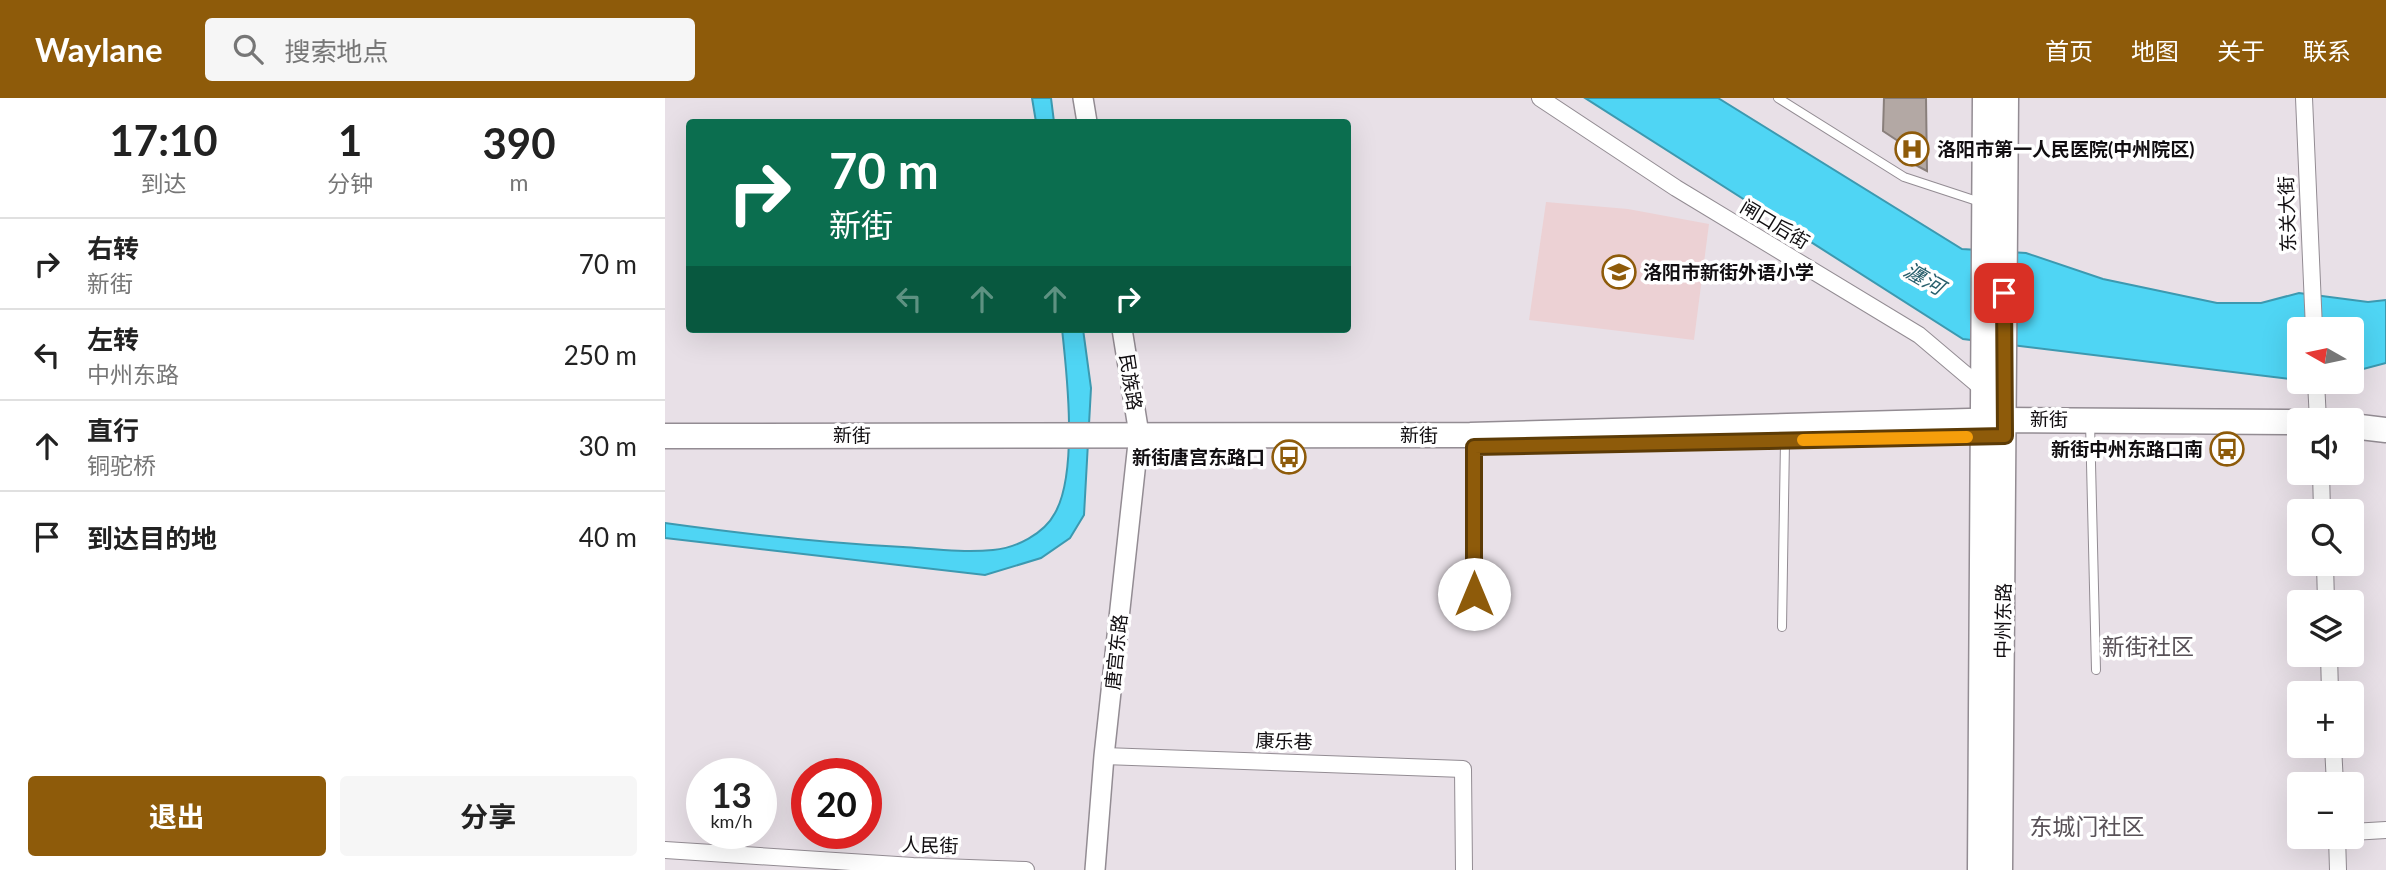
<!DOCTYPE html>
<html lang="zh">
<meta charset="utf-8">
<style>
body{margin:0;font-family:Lato,"Noto Sans SC",sans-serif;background:#f6f6f6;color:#222;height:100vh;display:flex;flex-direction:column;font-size:26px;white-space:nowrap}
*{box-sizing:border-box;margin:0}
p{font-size:23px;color:#767676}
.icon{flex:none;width:38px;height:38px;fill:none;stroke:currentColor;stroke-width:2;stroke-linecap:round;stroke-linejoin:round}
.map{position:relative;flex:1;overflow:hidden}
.drawer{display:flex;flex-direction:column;background:#fff;width:665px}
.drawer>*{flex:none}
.banner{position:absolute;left:21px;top:21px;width:665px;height:214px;border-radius:7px;box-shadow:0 7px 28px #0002;background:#0b6e4f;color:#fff;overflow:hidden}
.needle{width:46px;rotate:279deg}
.fabs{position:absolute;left:1622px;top:219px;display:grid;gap:14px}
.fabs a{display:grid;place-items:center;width:77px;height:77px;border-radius:7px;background:#fff;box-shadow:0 7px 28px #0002;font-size:35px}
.speed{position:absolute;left:21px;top:660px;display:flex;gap:14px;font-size:35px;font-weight:700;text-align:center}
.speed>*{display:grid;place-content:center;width:91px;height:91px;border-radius:50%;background:#fff;box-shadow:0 7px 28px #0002;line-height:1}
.speed small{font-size:18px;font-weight:400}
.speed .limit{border:10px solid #d22;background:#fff;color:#111}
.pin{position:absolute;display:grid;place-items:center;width:60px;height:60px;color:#fff;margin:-30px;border-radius:14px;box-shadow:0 4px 10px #0006}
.me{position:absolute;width:77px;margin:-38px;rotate:0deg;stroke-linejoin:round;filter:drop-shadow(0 0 5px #0008)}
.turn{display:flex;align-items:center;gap:24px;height:147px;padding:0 28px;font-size:32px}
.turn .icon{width:91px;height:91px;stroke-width:2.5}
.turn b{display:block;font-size:49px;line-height:60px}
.lanes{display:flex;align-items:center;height:66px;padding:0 28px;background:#0003;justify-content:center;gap:35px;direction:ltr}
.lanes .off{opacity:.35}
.eta{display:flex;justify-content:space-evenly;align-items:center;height:119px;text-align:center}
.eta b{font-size:42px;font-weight:700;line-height:49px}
.primary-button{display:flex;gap:14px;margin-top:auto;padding:14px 28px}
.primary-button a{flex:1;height:80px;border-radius:7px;background:#8e5b0a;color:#fff;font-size:28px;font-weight:700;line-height:80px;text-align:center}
.primary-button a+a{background:#f6f6f6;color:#222}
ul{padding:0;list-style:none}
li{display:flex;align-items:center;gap:21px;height:91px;padding:0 28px;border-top:2px solid #e0e0e0}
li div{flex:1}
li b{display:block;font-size:26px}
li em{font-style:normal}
header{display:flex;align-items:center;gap:42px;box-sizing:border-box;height:98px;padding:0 35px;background:#8e5b0a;color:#fff}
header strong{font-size:33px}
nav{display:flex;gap:38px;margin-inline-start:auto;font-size:24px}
.search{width:490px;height:63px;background:#f6f6f6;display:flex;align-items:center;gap:18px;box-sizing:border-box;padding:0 24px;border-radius:7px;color:#767676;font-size:26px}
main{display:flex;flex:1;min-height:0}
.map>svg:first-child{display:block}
.education{fill:#ecd1d4}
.water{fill:#4fd5f4;stroke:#3c99b0;stroke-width:2}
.building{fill:#b3a8a4;stroke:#897f7b;stroke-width:2}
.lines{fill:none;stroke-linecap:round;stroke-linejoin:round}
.service-casing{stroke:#938c93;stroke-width:10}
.minor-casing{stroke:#938c93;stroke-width:18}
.tertiary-casing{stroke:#938c93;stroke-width:22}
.primary-casing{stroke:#938c93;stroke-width:27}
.service{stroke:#fff;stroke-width:8}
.minor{stroke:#fff;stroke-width:16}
.tertiary{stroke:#fff;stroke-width:19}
.primary{stroke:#fff;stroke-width:24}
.route-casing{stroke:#5c3b06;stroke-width:18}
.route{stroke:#8e5b0a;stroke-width:12}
.slow{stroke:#f59e0b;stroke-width:12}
.labels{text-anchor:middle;stroke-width:7;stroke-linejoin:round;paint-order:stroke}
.poi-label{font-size:19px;font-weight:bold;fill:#110e11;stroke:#fff;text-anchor:start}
.street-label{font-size:19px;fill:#110e11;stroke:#fff}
.water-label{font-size:21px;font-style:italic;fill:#285f6c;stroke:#fff}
.quarter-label{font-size:23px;fill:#585157;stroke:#fff}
</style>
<header>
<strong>Waylane</strong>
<div class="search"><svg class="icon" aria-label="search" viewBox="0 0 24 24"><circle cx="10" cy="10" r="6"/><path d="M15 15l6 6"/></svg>搜索地点</div>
<nav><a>首页</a><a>地图</a><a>关于</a><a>联系</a></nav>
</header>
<main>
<section class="drawer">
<div class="eta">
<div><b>17:10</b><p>到达</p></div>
<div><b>1</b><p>分钟</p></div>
<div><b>390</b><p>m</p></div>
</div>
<ul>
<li><svg class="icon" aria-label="right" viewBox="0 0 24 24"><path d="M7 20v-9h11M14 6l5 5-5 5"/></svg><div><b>右转</b><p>新街</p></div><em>70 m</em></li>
<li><svg class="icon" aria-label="left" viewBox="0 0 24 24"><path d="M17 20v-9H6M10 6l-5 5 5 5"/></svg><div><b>左转</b><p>中州东路</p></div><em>250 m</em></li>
<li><svg class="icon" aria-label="ahead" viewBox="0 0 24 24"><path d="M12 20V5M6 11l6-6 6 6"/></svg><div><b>直行</b><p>铜驼桥</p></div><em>30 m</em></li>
<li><svg class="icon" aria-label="arrive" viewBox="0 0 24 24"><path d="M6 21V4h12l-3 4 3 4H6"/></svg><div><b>到达目的地</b></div><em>40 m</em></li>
</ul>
<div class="primary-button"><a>退出</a><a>分享</a></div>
</section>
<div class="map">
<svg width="1721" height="772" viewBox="0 0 1721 772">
<rect width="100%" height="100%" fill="#e8e0e7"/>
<polygon class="education" points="881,104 963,111 1044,126 1029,242 864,222"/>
<g class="water">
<polygon points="367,0 386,0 389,24 371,24"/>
<polygon points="920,0 1053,0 1297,151 1361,155 1438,181 1552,205 1596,205 1634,195 1703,204 1721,202 1721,265 1687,274 1687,231 1634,231 1634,282 1298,241"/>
<path d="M397,231H418L426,290L419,417L405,440L376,460L320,477L0,440V425C79,436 158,445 238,449C268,451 299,455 328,452C351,450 379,436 390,415C413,375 402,276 397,231Z"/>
</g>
<polygon class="building" points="1219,0 1261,0 1262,73 1233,58 1233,43 1218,33"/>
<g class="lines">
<defs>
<g id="service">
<polyline points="1113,0 1239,79 1315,104"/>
<polyline points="1425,324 1431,572"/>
<polyline points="809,496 809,349"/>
<polyline points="1117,529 1120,343"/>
</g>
<g id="minor">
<polyline points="875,0 1011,90 1254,237 1319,292"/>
<polyline points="1639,0 1649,231"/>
<polyline points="1651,284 1653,322"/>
<polyline points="1656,374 1657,413"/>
<polyline points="1660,466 1661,504"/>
<polyline points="1664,556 1665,595"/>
<polyline points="1668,648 1670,686"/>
<polyline points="439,658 798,671 799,772"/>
<polyline points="1687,734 1721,732"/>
<polyline points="1672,738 1673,772"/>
<polyline points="0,752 248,768 361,772"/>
</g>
<g id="tertiary">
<polyline points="418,0 422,24"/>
<polyline points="430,772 439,658 474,336 457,231"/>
</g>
<g id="primary">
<polyline points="1687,328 1721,332"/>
<polyline points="0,338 805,337 1340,322 1634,324"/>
<polyline points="1315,772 1320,0"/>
<polyline points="1335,772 1341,0"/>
</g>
</defs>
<use href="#service" class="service-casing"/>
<use href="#minor" class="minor-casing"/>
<use href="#tertiary" class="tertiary-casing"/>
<use href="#primary" class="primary-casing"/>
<use href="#service" class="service"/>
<use href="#minor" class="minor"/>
<use href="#tertiary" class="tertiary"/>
<use href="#primary" class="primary"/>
</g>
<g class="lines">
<defs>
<polyline id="route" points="809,496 809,349 1340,338 1339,195"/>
</defs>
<use href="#route" class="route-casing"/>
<use href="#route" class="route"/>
<polyline class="slow" points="1138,342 1302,339"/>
</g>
<defs>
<symbol id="hospital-ring" viewBox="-11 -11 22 22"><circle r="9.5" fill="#fff" stroke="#8e5b0a" stroke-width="1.5"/><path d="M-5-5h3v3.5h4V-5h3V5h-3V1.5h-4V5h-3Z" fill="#8e5b0a"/></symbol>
<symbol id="school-ring" viewBox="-11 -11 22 22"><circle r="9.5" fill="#fff" stroke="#8e5b0a" stroke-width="1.5"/><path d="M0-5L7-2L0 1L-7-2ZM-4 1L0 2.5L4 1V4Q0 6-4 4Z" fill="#8e5b0a"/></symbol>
<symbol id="bus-ring" viewBox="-11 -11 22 22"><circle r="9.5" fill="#fff" stroke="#8e5b0a" stroke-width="1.5"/><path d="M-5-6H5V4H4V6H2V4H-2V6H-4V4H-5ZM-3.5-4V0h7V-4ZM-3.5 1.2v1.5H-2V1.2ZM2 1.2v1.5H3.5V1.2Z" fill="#8e5b0a"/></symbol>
</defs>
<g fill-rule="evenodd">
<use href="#hospital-ring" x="1228" y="32" width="38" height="38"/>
<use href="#school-ring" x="935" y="155" width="38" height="38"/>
<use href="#bus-ring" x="1543" y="332" width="38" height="38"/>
<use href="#bus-ring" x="605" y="340" width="38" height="38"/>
</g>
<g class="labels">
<g class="poi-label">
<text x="1272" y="58">洛阳市第一人民医院(中州院区)</text>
<text x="978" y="181">洛阳市新街外语小学</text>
<text x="1538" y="358" text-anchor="end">新街中州东路口南</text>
<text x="600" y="366" text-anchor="end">新街唐宫东路口</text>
</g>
<g class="street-label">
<text transform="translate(1622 116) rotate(-92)" y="7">东关大街</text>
<text transform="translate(1110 126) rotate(31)" y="7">闸口后街</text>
<text transform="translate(466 284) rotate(81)" y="7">民族路</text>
<text x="1384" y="328">新街</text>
<text x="187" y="344">新街</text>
<text x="754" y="344">新街</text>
<text transform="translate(1338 523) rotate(-89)" y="7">中州东路</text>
<text transform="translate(451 554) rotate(-84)" y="7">唐宫东路</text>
<text transform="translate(619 643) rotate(2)" y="7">康乐巷</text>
<text transform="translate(265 747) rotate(2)" y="7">人民街</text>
</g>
<g class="water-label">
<text transform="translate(1259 181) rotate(30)" y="7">瀍河</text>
</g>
<g class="quarter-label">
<text x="1483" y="557">新街社区</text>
<text x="1422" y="737">东城门社区</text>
</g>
</g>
</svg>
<div class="fabs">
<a><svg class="needle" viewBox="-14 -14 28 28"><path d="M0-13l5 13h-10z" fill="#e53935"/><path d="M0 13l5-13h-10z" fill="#767676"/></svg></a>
<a><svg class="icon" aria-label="sound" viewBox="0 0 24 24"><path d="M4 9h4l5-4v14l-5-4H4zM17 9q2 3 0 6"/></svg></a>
<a><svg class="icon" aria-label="search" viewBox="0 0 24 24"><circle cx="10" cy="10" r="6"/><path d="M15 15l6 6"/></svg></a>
<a><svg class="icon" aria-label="layers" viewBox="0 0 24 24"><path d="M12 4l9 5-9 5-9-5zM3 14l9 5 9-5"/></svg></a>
<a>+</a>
<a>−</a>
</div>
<div class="speed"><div>13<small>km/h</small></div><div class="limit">20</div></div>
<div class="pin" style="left:1339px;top:195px;background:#d93025"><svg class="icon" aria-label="arrive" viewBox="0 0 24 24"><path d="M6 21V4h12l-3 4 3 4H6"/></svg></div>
<svg class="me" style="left:809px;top:496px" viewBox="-20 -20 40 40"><circle r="19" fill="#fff"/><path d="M0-13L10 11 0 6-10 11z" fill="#8e5b0a"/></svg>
<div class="banner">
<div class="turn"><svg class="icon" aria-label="right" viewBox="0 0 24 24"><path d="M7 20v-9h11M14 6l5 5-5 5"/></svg><div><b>70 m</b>新街</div></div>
<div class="lanes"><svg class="icon off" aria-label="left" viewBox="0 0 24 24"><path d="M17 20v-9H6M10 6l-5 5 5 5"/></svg><svg class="icon off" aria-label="ahead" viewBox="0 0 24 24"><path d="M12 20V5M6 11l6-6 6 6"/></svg><svg class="icon off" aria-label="ahead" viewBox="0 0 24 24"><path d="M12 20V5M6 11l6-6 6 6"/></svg><svg class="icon" aria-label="right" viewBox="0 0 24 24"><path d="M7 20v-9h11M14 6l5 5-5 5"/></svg></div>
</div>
</div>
</main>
